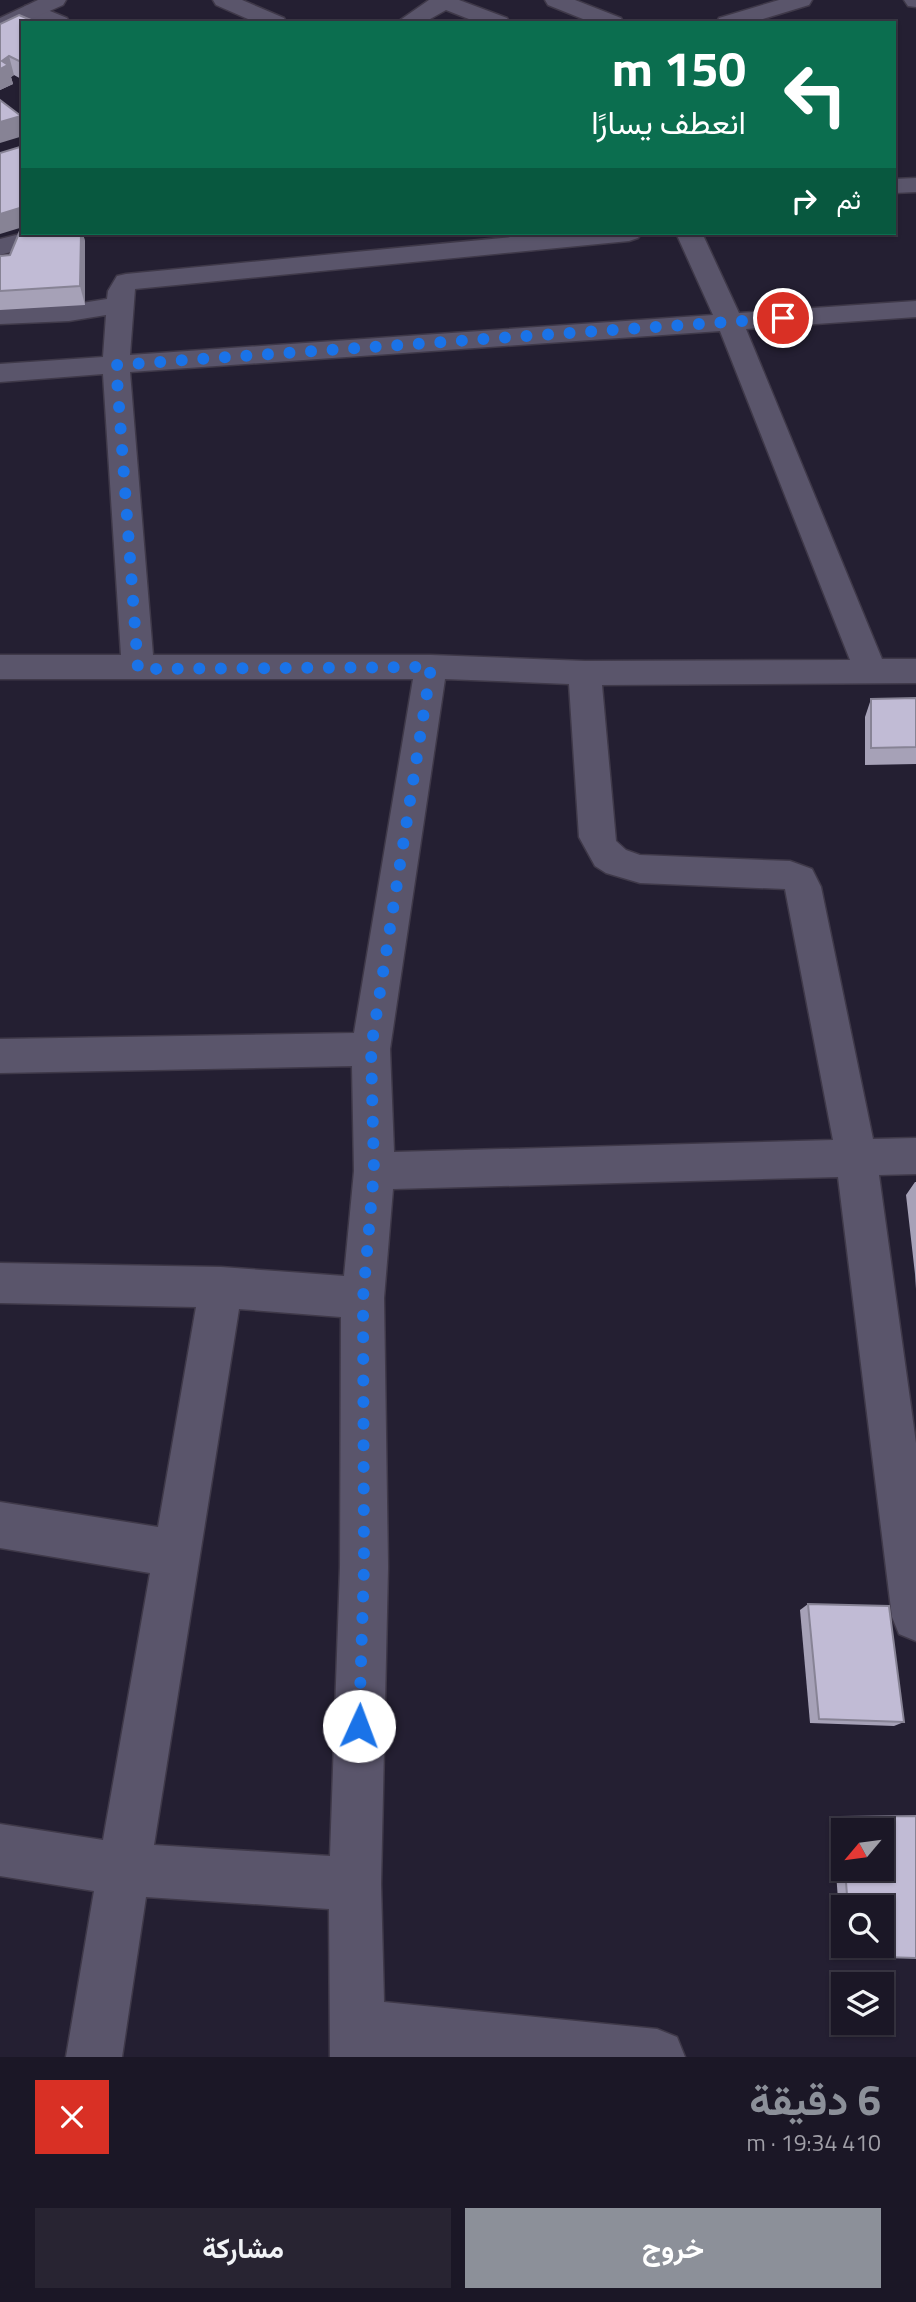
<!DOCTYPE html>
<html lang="ar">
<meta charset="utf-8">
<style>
body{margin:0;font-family:"Titillium Web",Vazirmatn,sans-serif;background:#282432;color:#f1f3f6;direction:rtl;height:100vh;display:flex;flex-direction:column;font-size:26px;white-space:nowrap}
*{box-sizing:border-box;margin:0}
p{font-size:23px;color:#a09fa7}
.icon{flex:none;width:38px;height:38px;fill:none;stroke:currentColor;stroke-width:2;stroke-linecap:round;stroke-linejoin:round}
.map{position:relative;height:2057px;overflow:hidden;direction:ltr}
.drawer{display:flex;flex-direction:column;background:#1b1726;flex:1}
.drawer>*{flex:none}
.top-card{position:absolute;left:21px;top:21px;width:875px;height:214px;border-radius:0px;box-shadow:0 2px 5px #0004,0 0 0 2px #393643;direction:rtl;background:#0b6e4f;color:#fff;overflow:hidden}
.needle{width:46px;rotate:241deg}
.fabs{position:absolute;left:831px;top:1818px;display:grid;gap:14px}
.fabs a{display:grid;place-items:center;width:63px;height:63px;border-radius:0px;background:#1b1726;box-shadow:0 2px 5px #0004,0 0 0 2px #393643;font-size:35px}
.pin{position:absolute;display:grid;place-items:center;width:60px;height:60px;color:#fff;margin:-30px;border:4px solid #fff;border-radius:50%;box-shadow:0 2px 7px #0007}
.me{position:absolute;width:77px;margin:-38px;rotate:2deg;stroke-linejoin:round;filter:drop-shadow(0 0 5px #0008)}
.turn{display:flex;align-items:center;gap:24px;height:147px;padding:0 35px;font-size:32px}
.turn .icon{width:91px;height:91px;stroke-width:2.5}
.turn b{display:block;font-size:49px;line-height:60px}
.then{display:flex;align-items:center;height:66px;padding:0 35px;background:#0003;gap:14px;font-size:26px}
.round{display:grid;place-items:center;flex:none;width:74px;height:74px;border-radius:0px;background:#282432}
.head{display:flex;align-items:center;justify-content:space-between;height:119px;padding:0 35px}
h1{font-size:42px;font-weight:700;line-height:52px;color:#8c9099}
.button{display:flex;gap:14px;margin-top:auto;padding:14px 35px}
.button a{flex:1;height:80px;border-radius:0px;background:#8c9099;color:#fff;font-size:28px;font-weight:700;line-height:80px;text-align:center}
.button a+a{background:#282432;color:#f1f3f6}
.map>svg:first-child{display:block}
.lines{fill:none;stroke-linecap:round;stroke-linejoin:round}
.minor-casing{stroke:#3f3949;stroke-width:3}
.tertiary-casing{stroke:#3f3949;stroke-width:3}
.minor{fill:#5a556b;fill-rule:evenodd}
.tertiary{fill:#5a556b;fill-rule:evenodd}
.wall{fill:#a6a1b7;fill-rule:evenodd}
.shaded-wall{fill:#878395}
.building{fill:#c1bbd5;stroke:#878395;stroke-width:2}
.route{stroke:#1a73e8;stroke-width:12;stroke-dasharray:0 21.6}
</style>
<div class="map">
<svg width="916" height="2057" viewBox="0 0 916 2057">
<rect width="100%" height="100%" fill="#241f32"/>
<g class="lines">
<defs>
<g id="minor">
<polygon points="213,0 242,0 284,18 287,23 257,23 216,5"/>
<polygon points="429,0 459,0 507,18 510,23 479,23 446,10 423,23 396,23"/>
<polygon points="545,0 575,0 621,18 624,23 593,23 548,5"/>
<polygon points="779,0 812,0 809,5 750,23 716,23 719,18"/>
<polygon points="904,0 916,0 916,7 908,6"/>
<path d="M33,4L67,18L70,23C53,23 34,26 22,11L25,6Z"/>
<polygon points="916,178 916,192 894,193 894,179"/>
<polygon points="24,233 65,233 61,238 0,255 0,239"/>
<path d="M553,233H642L638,238L629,241L135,289L130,355L713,315L676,233H702L739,313L916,301V317L746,329L882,659H916V683L602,685L616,841L626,850L640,855L790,861L812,869L821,887L873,1139L916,1138V1174L879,1175L916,1443V1641L899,1634L892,1617L838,1177L393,1189L384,1298L388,1567L381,1884L384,2002L657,2029L677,2037L685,2057H330L329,1909L146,1897L122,2057H66L94,1891L0,1876V1824L103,1840L150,1573L0,1548V1502L158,1527L196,1307L0,1303V1263L221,1267L344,1276L354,1171L352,1066L0,1073V1039L354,1033L413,679H0V655H121L103,374L0,382V364L103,357L106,315L69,321L0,324V308L69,305L107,299L108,291L117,276L126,274ZM720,331L850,660L585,661L431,655H153L130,372ZM445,679L569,684L579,837L595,866L606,873L640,883L785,889L833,1140L394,1152L390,1049ZM239,1309L341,1317L340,1567L330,1856L154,1845Z"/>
</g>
<polygon id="tertiary" points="38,0 66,0 63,5 0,33 0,18"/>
</defs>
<use href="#minor" class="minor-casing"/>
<use href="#tertiary" class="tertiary-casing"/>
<use href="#minor" class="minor"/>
<use href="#tertiary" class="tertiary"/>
</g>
<g class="wall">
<polygon points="23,23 23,80 14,75 11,77 13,84 0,90 0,24"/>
<polygon points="0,153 23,233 83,233 85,242 85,305 0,310 0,256 10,255 21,228"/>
<polygon points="916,698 916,764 865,765 865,717 871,699"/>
<polygon points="915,1182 916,1182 916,1289 915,1274 906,1195"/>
<polygon points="808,1604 904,1722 894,1726 810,1723 800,1610"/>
<path d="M916,1816V1958L852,1956L842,1954L832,1818L841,1817ZM844,1830H882V1869H844ZM844,1908H882V1946H844Z"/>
</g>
<g class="shaded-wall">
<polygon points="9,56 14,75 11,77 13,84 0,90 0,69 2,61"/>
<polygon points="21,116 23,122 23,136 0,143 0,122"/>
<polygon points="23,207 23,227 0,234 0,214"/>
<polygon points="81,233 83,233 85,242 85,305 80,286"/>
</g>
<g class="building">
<polygon points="19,15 38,23 23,23 23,63 9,56 2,61 8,65 0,69 0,24"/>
<polygon points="0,100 21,116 0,122"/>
<polygon points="23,146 23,207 0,214 0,153"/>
<polygon points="22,226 23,233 81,233 80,286 0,291 0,256 10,255"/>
<polygon points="916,698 916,747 871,748 871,699"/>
<polygon points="808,1604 889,1606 904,1722 819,1719"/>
<polygon points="916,1816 916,1958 852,1956 851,1946 882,1946 882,1908 848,1908 845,1869 882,1869 882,1830 844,1830 844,1851 841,1817"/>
</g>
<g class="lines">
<polyline class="route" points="359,1726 364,1567 363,1298 374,1171 371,1049 431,667 138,669 116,365 783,318"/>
</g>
</svg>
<div class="fabs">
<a><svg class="needle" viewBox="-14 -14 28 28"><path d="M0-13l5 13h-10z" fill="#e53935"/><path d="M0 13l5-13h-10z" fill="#a09fa7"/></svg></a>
<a><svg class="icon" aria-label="search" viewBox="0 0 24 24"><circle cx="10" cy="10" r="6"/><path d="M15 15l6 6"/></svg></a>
<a><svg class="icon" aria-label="layers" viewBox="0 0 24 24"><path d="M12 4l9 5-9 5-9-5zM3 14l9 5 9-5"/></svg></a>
</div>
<div class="pin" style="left:783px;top:318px;background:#d93025"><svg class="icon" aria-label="arrive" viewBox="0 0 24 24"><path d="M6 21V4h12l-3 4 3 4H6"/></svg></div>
<svg class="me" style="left:359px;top:1726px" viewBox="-20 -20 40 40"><circle r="19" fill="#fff"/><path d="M0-13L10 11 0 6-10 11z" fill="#1a73e8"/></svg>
<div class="top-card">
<div class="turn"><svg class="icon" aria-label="left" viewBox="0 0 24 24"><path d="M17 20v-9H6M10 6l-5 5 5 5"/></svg><div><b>150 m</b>انعطف يسارًا</div></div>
<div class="then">ثم<svg class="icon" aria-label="right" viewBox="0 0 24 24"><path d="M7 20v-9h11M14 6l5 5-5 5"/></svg></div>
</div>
</div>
<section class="drawer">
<div class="head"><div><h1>6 دقيقة</h1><p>410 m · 19:34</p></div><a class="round" style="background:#d93025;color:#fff"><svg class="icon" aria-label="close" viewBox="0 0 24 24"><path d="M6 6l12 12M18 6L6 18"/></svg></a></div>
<div class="button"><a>خروج</a><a>مشاركة</a></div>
</section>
